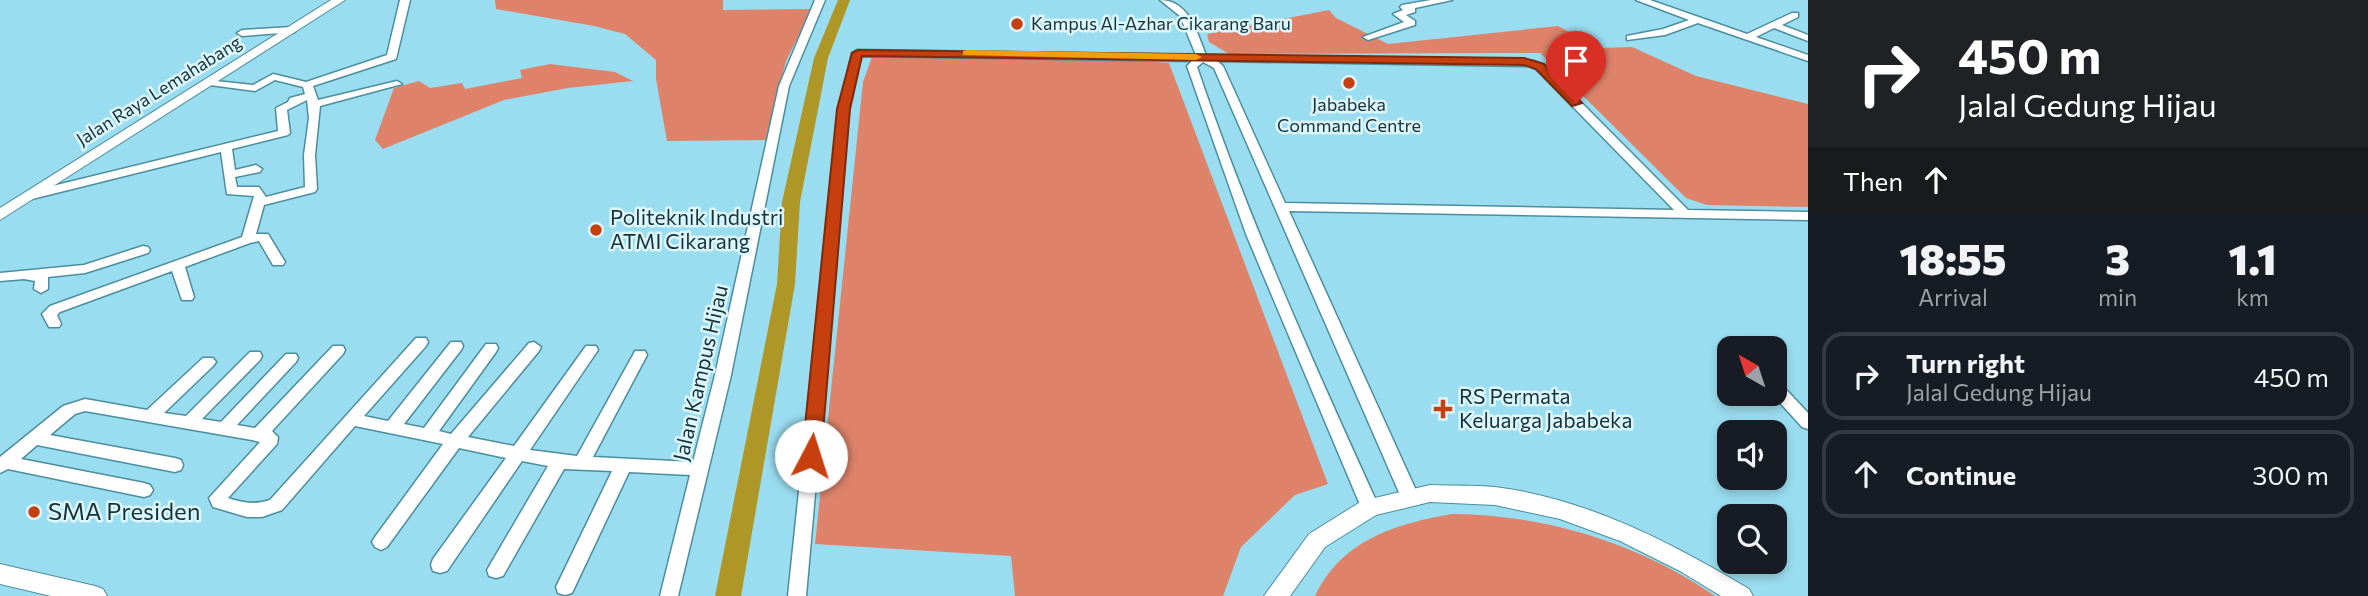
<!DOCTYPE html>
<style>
body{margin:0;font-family:Commissioner,sans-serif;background:#20242c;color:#f1f3f6;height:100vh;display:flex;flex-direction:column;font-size:26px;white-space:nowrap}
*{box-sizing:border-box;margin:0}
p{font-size:23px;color:#9ea1a6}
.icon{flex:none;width:38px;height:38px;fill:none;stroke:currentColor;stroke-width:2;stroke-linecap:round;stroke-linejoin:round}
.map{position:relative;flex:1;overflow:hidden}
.drawer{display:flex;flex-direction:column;background:#171b24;width:560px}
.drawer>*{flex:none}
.top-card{background:#202124;color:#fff;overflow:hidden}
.needle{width:46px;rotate:321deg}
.controls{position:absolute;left:1717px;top:336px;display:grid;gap:14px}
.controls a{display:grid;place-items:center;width:70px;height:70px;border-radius:14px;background:#171b24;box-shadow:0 4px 10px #0003;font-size:35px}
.pin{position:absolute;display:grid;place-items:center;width:60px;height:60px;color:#fff;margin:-72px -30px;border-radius:50% 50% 50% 0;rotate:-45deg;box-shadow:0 0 7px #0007}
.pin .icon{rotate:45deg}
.me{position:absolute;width:77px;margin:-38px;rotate:5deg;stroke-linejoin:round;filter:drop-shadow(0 0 5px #0008)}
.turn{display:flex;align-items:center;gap:24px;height:147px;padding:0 35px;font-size:32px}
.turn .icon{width:91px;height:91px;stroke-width:2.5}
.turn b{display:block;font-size:49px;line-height:60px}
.then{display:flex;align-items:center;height:66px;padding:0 35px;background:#0003;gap:14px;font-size:26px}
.eta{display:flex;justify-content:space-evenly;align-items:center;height:119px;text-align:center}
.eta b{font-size:42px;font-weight:800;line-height:49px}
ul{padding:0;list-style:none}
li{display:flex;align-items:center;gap:21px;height:88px;margin:0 14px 10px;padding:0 21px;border:4px solid #363941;border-radius:21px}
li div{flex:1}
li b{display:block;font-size:26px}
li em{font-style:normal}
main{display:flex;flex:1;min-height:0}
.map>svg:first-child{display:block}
.green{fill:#de8369}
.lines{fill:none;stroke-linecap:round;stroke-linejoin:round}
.river{fill:#ae9727;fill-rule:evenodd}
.minor-casing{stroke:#4b8e9f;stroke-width:3}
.major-casing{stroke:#4b8e9f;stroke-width:2}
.minor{fill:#fff;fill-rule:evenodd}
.major{fill:#fff;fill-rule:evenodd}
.route{fill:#c73f0e;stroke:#812909;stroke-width:2}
.slow{fill:#f59e0b}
.poi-dot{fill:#c73f0e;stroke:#ddf7fe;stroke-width:2.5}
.labels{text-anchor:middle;stroke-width:5;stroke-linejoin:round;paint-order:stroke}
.far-poi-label{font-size:18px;fill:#163239;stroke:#ddf7fe;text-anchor:start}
.far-street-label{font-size:18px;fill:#163239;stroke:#ddf7fe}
.poi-label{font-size:21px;fill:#163239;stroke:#ddf7fe;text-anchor:start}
.street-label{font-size:21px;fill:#163239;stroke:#ddf7fe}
.near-poi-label{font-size:24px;fill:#163239;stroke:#ddf7fe;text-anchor:start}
</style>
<main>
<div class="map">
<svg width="1808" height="596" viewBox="0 0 1808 596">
<rect width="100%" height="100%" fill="#9addf0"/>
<g class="green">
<polygon points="495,0 723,0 723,10 812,9 786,61 766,140 667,141 656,79 656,60 625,34 594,26 496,9"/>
<polygon points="1329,10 1336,18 1388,44 1558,26 1599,48 1632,47 1696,76 1808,104 1808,207 1707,205 1686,198 1540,53 1229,54 1209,42 1207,34"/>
<polygon points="872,57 1092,57 1169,63 1328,484 1295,495 1241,547 1223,596 1015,596 1011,556 815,544 863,82"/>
<polygon points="550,64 615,72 633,81 568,88 504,100 383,149 375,140 394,88 419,81 430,88 462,83 465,89 522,78 520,70"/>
<path d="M1453,514C1547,515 1638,543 1715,596H1315C1341,540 1397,523 1453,514Z"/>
</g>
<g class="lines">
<polygon class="river" points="838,0 850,0 828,58 800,202 795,284 741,596 715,596 777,284 782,202 814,58"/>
<defs>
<g id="minor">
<path d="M400,0H410L396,59L313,86L318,100L397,81L402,84L320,106L315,155L317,189L315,192L264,205L256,234H268L285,262L283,265H273L259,241L250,243L185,267L194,297L192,300H182L172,271L60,312L57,315L61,324L59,327H49L42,314L50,306L242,237L254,196L227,194L221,152L32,199L28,198L26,195L28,192L278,131L276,108L288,102L290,98L305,94L303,87L275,80L255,91L210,85L205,82L206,80L253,85L273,74L306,82L387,55ZM307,100L309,118L304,155L305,187L266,197L259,187H237L235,177L260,172L262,169L256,165L235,170L232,149L288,135L290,133L287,110Z"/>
<path d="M815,0H825L789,86L731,375L678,596H660L690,475L629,472L572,593L565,595L558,593L556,587L612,471L564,469L503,576L496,578L489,576L487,570L548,466L522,461L447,571L440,573L433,571L431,565L433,559L506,458L459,448L387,547L381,550L375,547L372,542L375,537L443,444L355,426L282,510L262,517H247L213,507L209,498L260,442L252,440L85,411L75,414L50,435L175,458L181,460L183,465L181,470L175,472L37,445L21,459L144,483L150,485L153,490L150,495L144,497L8,469L0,473V457L63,406L85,399L147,410L203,358H213L216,362L213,366L164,413L186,416L250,352H260L262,356L260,360L202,419L221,422L286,354H296L298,358L296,362L237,425L255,428L333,346H343L345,350L343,354L272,431L278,437L277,444L228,498C242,503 256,505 270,500L416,338H426L428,342L426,346L364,416L388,421L451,342H461L463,346L461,350L404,424L424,428L486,344H496L498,348L496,352L439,431L451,434L529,343L534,342L541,347L539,351L468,437L514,446L586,346H596L598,350L530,450L577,456L633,355L635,351H645L647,355L593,457L693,462L715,375L779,86Z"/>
<path d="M1160,0C1189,0 1197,33 1206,55L1534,61L1544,65L1688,210L1808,212V220L1289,211L1419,497L1416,502L1410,504L1404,502L1401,497L1214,68L1203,62L1197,67C1248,218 1313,362 1379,507L1376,512L1370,514L1364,512L1361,507L1246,234L1187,66L1192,61L861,56L849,109L806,596H788L839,109L852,53L857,50L1196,55L1180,16ZM1217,61L1529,66L1536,69L1674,210L1285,203L1223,66Z"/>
<polygon points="1431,0 1452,0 1415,8 1415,12 1406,15 1415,21 1415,25 1368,40 1363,37 1404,22 1393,14 1403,10 1400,7 1402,5"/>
<polygon points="1636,0 1650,0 1747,34 1792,13 1798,13 1798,17 1782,25 1808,35 1808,41 1774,28 1756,37 1808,55 1808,61 1698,23 1665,35 1627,40 1627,36 1663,29 1689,20"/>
<polygon points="292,27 295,28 295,32 242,36 237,33 242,30"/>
<polygon points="143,246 148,247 150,250 148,253 85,273 48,277 48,289 41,293 34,289 35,281 24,279 0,281 0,273 84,265"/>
<polygon points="1774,381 1779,382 1808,413 1808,429 1802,427 1772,394 1774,394"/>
</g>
<g id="major">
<polygon points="331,0 345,0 0,220 0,208"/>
<path d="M1430,485C1452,486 1474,485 1495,487C1586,498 1672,543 1749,589L1753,596H1721L1680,571L1620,541L1560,519L1495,505L1430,502L1376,515L1325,547L1290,596H1264L1309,534L1362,501Z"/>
<polygon points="0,564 95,586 103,589 107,596 51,596 0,584"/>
</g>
</defs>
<use href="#minor" class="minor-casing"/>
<use href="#major" class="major-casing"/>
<use href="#minor" class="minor"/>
<use href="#major" class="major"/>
</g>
<polygon class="route" points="858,50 1524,58 1544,64 1582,103 1572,106 1536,69 1524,65 862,56 850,109 821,456 811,464 802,456 837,109 852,53"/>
<polygon class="slow" points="967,50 1196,54 1202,57 1196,60 963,55 963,51"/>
<g class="poi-dot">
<circle cx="1017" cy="24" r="7"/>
<circle cx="1349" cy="83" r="7"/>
<circle cx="596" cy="230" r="7"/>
<path d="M1439.5 398.5h7v7h7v7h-7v7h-7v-7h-7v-7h7z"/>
<circle cx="34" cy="512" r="7"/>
</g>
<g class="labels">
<g class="far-poi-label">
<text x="1031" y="30">Kampus Al-Azhar Cikarang Baru</text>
<text x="1349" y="111" text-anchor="middle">Jababeka<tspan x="1349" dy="21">Command Centre</tspan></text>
</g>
<g class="far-street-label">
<text transform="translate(159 91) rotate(-32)" y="6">Jalan Raya Lemahabang</text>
</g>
<g class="poi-label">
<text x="610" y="225">Politeknik Industri<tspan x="610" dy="24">ATMI Cikarang</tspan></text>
<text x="1459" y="404">RS Permata<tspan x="1459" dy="24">Keluarga Jababeka</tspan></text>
</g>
<g class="street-label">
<text transform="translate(701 373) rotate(-77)" y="7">Jalan Kampus Hijau</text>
</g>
<g class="near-poi-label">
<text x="48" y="520">SMA Presiden</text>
</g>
</g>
</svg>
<div class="controls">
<a><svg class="needle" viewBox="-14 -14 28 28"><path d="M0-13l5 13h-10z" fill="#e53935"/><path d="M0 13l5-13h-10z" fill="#9ea1a6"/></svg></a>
<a><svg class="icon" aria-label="sound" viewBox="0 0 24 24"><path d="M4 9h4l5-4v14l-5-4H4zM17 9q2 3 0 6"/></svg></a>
<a><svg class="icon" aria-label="search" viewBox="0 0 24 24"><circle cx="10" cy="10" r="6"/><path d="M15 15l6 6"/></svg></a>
</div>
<div class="pin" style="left:1576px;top:103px;background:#d93025"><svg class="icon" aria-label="arrive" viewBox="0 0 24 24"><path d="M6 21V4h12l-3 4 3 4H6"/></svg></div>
<svg class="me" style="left:811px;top:456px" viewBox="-20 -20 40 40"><circle r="19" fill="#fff"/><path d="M0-13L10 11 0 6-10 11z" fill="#c73f0e"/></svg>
</div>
<section class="drawer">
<div class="top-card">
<div class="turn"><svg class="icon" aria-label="right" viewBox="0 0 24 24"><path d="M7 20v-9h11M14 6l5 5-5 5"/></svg><div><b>450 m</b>Jalal Gedung Hijau</div></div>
<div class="then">Then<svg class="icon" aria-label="ahead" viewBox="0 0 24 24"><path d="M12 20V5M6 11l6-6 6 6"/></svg></div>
</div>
<div class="eta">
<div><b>18:55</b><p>Arrival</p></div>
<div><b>3</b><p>min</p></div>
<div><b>1.1</b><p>km</p></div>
</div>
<ul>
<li><svg class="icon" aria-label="right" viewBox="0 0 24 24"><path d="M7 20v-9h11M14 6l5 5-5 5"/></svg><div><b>Turn right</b><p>Jalal Gedung Hijau</p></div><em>450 m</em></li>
<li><svg class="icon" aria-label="ahead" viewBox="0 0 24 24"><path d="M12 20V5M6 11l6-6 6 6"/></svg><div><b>Continue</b></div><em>300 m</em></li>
</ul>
</section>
</main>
